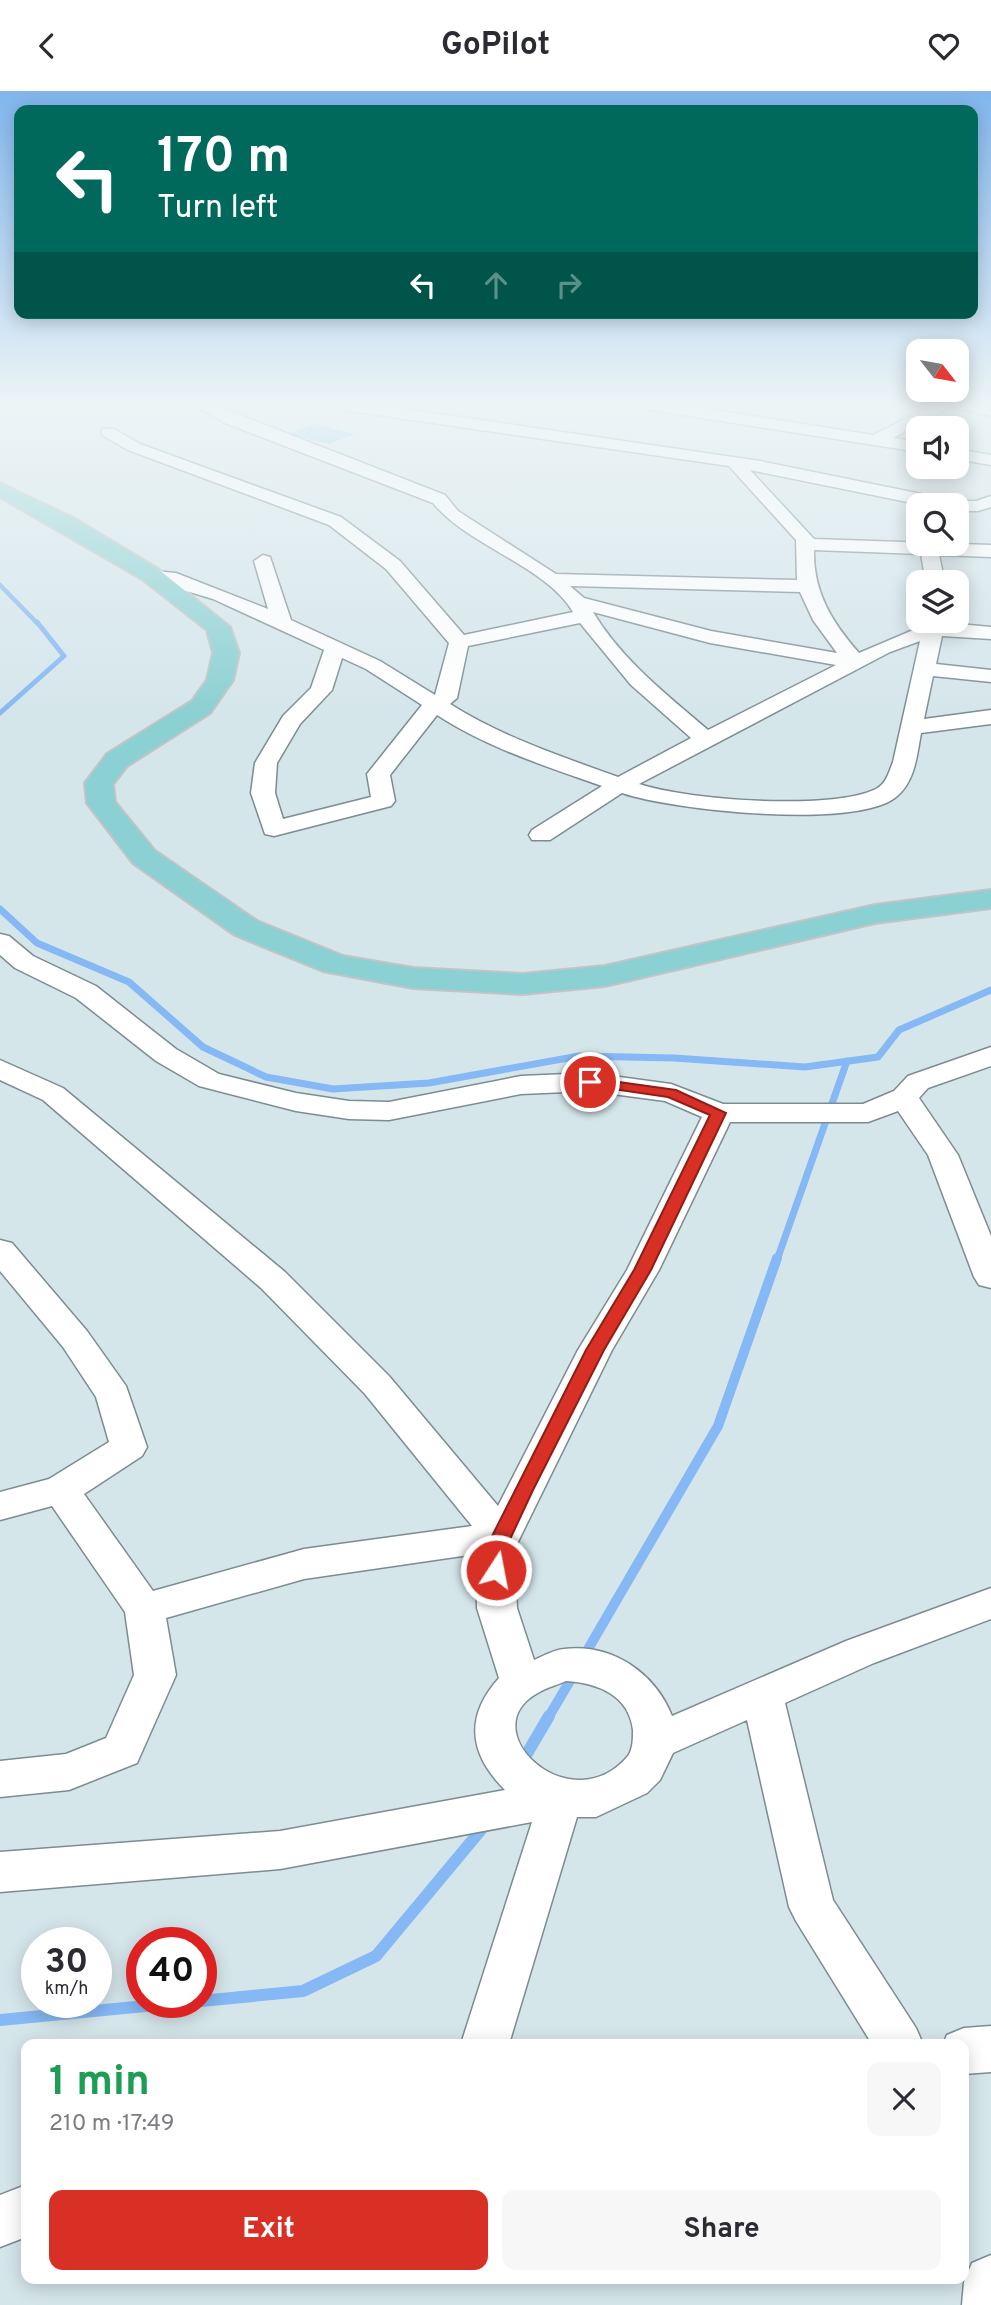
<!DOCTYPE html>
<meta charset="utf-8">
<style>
body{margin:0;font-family:Overpass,sans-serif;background:#f7f7f7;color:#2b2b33;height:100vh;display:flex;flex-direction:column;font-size:26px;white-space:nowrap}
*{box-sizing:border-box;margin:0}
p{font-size:23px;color:#7c7c81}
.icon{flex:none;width:38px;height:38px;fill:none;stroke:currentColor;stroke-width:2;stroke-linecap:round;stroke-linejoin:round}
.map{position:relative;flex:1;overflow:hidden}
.side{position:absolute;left:21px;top:1948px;width:948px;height:245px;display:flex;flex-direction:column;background:#fff;border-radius:14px;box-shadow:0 4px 18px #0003}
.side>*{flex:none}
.banner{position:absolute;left:14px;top:14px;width:964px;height:214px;border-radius:14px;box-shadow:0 4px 18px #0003;background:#00695c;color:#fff;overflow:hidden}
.needle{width:46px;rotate:121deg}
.controls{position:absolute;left:906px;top:248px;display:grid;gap:14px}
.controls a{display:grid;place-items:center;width:63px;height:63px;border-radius:14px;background:#fff;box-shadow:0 4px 18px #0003;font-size:35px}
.speed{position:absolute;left:21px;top:1836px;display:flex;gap:14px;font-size:35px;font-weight:700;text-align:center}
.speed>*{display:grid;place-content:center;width:91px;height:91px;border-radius:50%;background:#fff;box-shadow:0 4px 18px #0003;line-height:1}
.speed small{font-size:18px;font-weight:400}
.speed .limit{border:10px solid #d22;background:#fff;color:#111}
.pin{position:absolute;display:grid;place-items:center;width:60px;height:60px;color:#fff;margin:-30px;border:4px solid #fff;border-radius:50%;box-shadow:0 2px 7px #0007}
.me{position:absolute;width:77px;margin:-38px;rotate:11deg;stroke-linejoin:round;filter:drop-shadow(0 0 5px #0008)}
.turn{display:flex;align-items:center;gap:24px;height:147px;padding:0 28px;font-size:32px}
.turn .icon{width:91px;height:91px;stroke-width:2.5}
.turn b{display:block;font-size:49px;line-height:60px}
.lanes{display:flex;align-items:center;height:66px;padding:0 28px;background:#0003;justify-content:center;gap:35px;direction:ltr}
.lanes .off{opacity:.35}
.round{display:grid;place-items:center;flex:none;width:74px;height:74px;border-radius:14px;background:#f7f7f7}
.head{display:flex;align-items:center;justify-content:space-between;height:119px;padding:0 28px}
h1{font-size:42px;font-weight:700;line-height:52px;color:#1e9e55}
.primary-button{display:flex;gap:14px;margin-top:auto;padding:14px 28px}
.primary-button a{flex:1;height:80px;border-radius:14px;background:#d93025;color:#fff;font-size:28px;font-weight:700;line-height:80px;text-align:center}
.primary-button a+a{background:#f7f7f7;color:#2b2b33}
header{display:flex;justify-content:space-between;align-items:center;height:91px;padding:0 28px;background:#fff;font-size:32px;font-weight:700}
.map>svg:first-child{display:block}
.green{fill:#76cae0}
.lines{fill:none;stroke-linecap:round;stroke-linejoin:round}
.stream-far4{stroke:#85b8f5;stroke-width:4.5}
.stream-far3{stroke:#85b8f5;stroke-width:5}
.stream-far2{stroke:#85b8f5;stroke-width:7}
.stream-far1{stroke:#85b8f5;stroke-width:10}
.stream{stroke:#85b8f5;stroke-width:12}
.minor-casing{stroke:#7c8c90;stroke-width:3}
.major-casing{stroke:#c2c4c5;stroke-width:4}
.minor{fill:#fff;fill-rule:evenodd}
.major{fill:#8bd0d2;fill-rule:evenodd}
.route{fill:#d93025;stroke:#8d1f18;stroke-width:2}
</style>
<header><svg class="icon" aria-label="back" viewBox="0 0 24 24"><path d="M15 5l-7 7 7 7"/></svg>GoPilot<svg class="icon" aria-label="heart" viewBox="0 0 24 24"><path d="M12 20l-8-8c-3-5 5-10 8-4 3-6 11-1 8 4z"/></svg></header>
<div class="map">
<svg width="991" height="2214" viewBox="0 0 991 2214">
<rect width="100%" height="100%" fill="#d5e6eb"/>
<polygon class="green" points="314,333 354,343 329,353 288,343"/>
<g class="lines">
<polyline class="stream-far4" points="0,494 38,533"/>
<polyline class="stream-far3" points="0,622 64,565 37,531"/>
<g class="stream-far2">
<polyline points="0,818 37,852 129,891 203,956 266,986 333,998 429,992 579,965 674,967 805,976 878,966 899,939 991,899"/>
<polyline points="777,1169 847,970"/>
</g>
<g class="stream-far1">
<polyline points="584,1565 718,1335 777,1167"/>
<polyline points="548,1627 574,1583"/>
</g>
<g class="stream">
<polyline points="522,1671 549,1625"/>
<polyline points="201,1910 303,1900 376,1865 485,1734"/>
<polyline points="0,1929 187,1911"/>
</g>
<defs>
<g id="minor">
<path d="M194,314H214L445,404L458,420L556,483L797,489L796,449L729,375L343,319L336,314H378L760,370L956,410H976L991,405V416L978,420H957V415H927L750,379L814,448L991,454V466L939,464L945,492H926L921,463L814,459C813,501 832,531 859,562L925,534L927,530L991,536V548L942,545L936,573L991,579V591L933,585L924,628L991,619V633L921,642C917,664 915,691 896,706C856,739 671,719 622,702L550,749H532L529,744L532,739L602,695C545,675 488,657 437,624L390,684L395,710L391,715L274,745L265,743L251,702L255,672L283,625L311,597L324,559L213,508L143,487L141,483L143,479L176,482L268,518L254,470L263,464L270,466L291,529L380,570L435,604L449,552L386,478L329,434L128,359L102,344V338H114L140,353L341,426L400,470L464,544L573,521C546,475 468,455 433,412L225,332ZM570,495L800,501L813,529L837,562L711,540L584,507ZM593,521L710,552L836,574L708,639C666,603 622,569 593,521ZM580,532L631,594L691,647L618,686C560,665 502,646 450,613L457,607L468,555ZM920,550L893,671C889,681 886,693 876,698C831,720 687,709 639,693L890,561ZM342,567L366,578L422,614L367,683L371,706L283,728L275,702L277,672L300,633L332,599Z"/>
<polygon points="644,314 683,314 873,344 933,314 953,314 893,347 919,351 919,361 651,319"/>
<polygon points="955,314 991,315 991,325 957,317"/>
<polygon points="957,358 991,364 991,374 957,368"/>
<path d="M0,843L9,845L33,865L96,895L176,958L219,983L296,1002L349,1010L389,1011L521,985L590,982L671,993L723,1013H863L894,1000L908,985L991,956V975L928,997L919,1007L958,1064L991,1145V1197L979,1194L974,1186L928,1064L898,1020L868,1031H730L659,1179L612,1259L514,1459L517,1517L534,1569C543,1565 554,1559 564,1558C612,1552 655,1582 672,1625L846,1550L991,1497V1528L874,1572L785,1612L833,1809L916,1937L923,1953H872L796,1830L789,1816L747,1629L673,1662L660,1689L647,1702L596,1726H577L509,1953H461L532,1731L280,1778L0,1801V1761L280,1740L505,1699C469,1663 464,1626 499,1587L477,1517L476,1463L304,1488L166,1527L176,1584L137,1672L69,1699L0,1706V1670L66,1663L106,1647L134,1584L125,1521L52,1415L0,1429V1401L49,1388L109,1351L96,1306L63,1256L0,1180V1149L12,1152L87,1240L126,1295L147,1356L142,1365L84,1403L153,1500L304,1458L472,1435L365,1303L261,1197L43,1009L0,989V969L63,997L285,1181L389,1285L498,1415L578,1259L627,1179L702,1026L665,1010L590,1000L521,1003L389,1029L349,1028L296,1020L199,995L156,970L76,907L15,877L0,864ZM566,1590C598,1592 629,1604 633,1639C633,1648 633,1658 628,1665C572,1732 472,1641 536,1603C545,1597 557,1594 566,1590Z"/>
<polygon points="991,1935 991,1981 964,1983 964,1953 943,1953 947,1944 964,1937"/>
<polygon points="26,2094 26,2146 0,2156 0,2104"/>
<polygon points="991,2164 991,2214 962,2214 964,2191 972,2172"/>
</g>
<polygon id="major" points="0,392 75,428 158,478 230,536 239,562 233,589 210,622 127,675 113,693 115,711 155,760 257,830 343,865 413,877 523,883 605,875 875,814 991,799 991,817 875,832 605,895 523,903 413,897 323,880 235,844 133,772 87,712 85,692 107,663 192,610 207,589 213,562 207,539 142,488 0,406"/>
</defs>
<use href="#minor" class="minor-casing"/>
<use href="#major" class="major-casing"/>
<use href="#minor" class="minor"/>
<use href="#major" class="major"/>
</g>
<linearGradient id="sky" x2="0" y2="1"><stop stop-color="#80b6ed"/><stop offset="0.5" stop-color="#ecf4f6"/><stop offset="1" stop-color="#ecf4f6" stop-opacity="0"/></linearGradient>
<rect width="991" height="624" fill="url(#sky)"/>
<polygon class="route" points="590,987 676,999 726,1022 651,1179 604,1259 533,1399 505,1459 503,1484 489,1484 485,1459 586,1259 634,1179 710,1024 668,1006 585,994 585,988"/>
</svg>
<div class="controls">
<a><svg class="needle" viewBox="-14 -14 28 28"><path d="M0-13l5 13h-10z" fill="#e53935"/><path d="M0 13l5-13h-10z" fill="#7c7c81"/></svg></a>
<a><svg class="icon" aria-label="sound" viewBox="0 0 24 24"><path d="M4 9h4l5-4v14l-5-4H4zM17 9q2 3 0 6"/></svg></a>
<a><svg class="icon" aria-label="search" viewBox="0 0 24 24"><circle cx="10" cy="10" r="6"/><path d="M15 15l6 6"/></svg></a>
<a><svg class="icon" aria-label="layers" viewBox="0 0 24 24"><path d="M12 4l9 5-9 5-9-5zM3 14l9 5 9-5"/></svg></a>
</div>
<div class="speed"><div>30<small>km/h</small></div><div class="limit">40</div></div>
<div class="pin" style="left:590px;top:991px;background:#d93025"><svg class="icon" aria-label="arrive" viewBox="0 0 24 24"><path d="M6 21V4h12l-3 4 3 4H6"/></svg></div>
<svg class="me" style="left:496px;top:1479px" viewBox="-20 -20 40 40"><circle r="17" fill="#d93025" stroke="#fff" stroke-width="3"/><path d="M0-11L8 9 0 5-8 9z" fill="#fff"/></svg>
<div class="banner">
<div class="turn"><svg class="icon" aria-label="left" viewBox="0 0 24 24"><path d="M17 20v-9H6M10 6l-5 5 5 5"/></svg><div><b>170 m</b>Turn left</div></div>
<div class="lanes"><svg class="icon" aria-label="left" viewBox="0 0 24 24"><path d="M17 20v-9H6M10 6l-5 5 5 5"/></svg><svg class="icon off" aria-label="ahead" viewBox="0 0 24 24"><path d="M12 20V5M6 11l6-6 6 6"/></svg><svg class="icon off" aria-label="right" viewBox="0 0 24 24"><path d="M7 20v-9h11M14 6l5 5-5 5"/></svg></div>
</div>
<section class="side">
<div class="head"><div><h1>1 min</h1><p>210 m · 17:49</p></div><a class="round"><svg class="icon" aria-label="close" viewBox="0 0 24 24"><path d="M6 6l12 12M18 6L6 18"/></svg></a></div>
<div class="primary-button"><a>Exit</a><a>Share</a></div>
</section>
</div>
